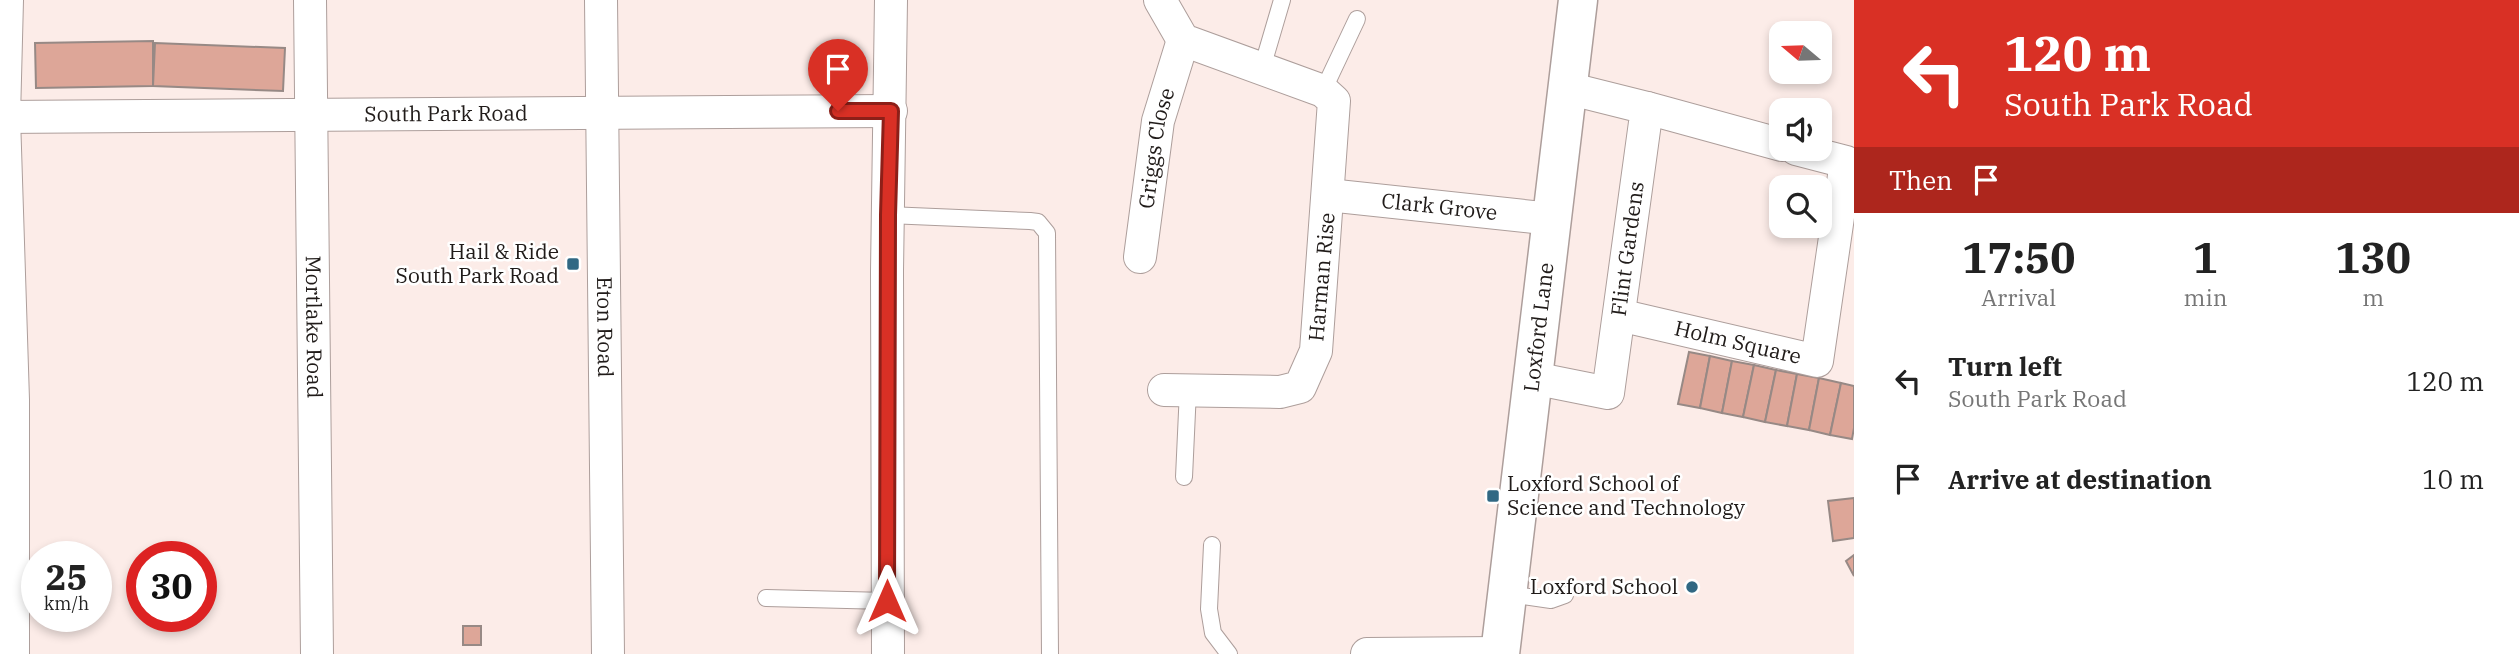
<!DOCTYPE html>
<style>
body{margin:0;font-family:"IBM Plex Serif",serif;background:#f2f2f2;color:#222;height:100vh;display:flex;flex-direction:column;font-size:26px;white-space:nowrap}
*{box-sizing:border-box;margin:0}
p{font-size:23px;color:#767676}
.icon{flex:none;width:38px;height:38px;fill:none;stroke:currentColor;stroke-width:2;stroke-linecap:round;stroke-linejoin:round}
.map{position:relative;flex:1;overflow:hidden}
.drawer{display:flex;flex-direction:column;background:#fff;width:665px}
.drawer>*{flex:none}
.banner{background:#d93025;color:#fff;overflow:hidden}
.needle{width:46px;rotate:289deg}
.fabs{position:absolute;left:1769px;top:21px;display:grid;gap:14px}
.fabs a{display:grid;place-items:center;width:63px;height:63px;border-radius:14px;background:#fff;box-shadow:0 4px 10px #0003;font-size:35px}
.speed{position:absolute;left:21px;top:541px;display:flex;gap:14px;font-size:35px;font-weight:700;text-align:center}
.speed>*{display:grid;place-content:center;width:91px;height:91px;border-radius:50%;background:#fff;box-shadow:0 4px 10px #0003;line-height:1}
.speed small{font-size:18px;font-weight:400}
.speed .limit{border:10px solid #d22;background:#fff;color:#111}
.pin{position:absolute;display:grid;place-items:center;width:60px;height:60px;color:#fff;margin:-72px -30px;border-radius:50% 50% 50% 0;rotate:-45deg;box-shadow:0 0 7px #0007}
.pin .icon{rotate:45deg}
.me{position:absolute;width:77px;margin:-38px;rotate:0deg;stroke-linejoin:round;filter:drop-shadow(0 0 5px #0008)}
.turn{display:flex;align-items:center;gap:24px;height:147px;padding:0 35px;font-size:32px}
.turn .icon{width:91px;height:91px;stroke-width:2.5}
.turn b{display:block;font-size:49px;line-height:60px}
.then{display:flex;align-items:center;height:66px;padding:0 35px;background:#0003;gap:14px;font-size:26px}
.eta{display:flex;justify-content:space-evenly;align-items:center;height:119px;text-align:center}
.eta b{font-size:42px;font-weight:700;line-height:49px}
ul{padding:0;list-style:none}
li{display:flex;align-items:center;gap:21px;height:98px;padding:0 35px}
li div{flex:1}
li b{display:block;font-size:26px}
li em{font-style:normal}
main{display:flex;flex:1;min-height:0}
.map>svg:first-child{display:block}
.building{fill:#dda698;stroke:#978985;stroke-width:2}
.lines{fill:none;stroke-linecap:round;stroke-linejoin:round}
.service-casing{stroke:#ad9e9b;stroke-width:18}
.minor-casing{stroke:#ad9e9b;stroke-width:34}
.tertiary-casing{stroke:#ad9e9b;stroke-width:41}
.service{stroke:#fff;stroke-width:16}
.minor{stroke:#fff;stroke-width:32}
.tertiary{stroke:#fff;stroke-width:38}
.route-casing{stroke:#8d1f18;stroke-width:18}
.route{stroke:#d93025;stroke-width:12}
.poi-dot{fill:#316883;stroke:#fff;stroke-width:2.5}
.labels{text-anchor:middle;stroke-width:5;stroke-linejoin:round;paint-order:stroke}
.street-label{font-size:21px;fill:#201b19;stroke:#fff}
.poi-label{font-size:21px;fill:#201b19;stroke:#fff;text-anchor:end}
</style>
<main>
<div class="map">
<svg width="1854" height="654" viewBox="0 0 1854 654">
<rect width="100%" height="100%" fill="#fcece8"/>
<g class="building">
<polygon points="153,41 153,86 36,88 35,43"/>
<polygon points="155,43 285,48 283,91 153,86"/>
<polygon points="1689,352 1710,356 1700,408 1678,404"/>
<polygon points="1710,356 1732,361 1722,413 1700,408"/>
<polygon points="1732,361 1754,365 1743,417 1722,413"/>
<polygon points="1754,365 1776,370 1765,422 1743,417"/>
<polygon points="1776,370 1797,374 1787,426 1765,422"/>
<polygon points="1797,374 1819,378 1809,430 1787,426"/>
<polygon points="1819,378 1841,383 1830,435 1809,430"/>
<polygon points="1841,383 1854,386 1854,428 1852,439 1830,435"/>
<polygon points="1854,498 1854,538 1833,541 1828,501"/>
<polygon points="1854,555 1854,576 1846,561"/>
<rect x="463" y="626" width="18" height="19"/>
</g>
<g class="lines">
<defs>
<g id="service">
<polyline points="1262,68 1282,0"/>
<polyline points="1323,91 1357,19"/>
<polyline points="888,215 1030,221 1038,222 1047,233 1050,654"/>
<polyline points="1184,477 1188,390"/>
<polyline points="1212,545 1209,609 1213,633 1229,654"/>
<polyline points="1508,594 1551,600 1565,595"/>
<polyline points="766,598 887,601"/>
</g>
<g id="minor">
<polyline points="7,0 4,117 13,400 13,654"/>
<path id="s1" d="M310,0L317,654"/>
<path id="s2" d="M601,0L608,654"/>
<polyline points="1160,0 1183,40 1323,91 1334,101 1316,351 1300,387 1280,392 1164,390"/>
<polyline points="1647,108 1782,145"/>
<path id="s3" d="M0,117L891,111"/>
<path id="s4" d="M1328,195L1552,219"/>
<path id="s5" d="M1140,257L1158,121L1183,40"/>
<path id="s6" d="M1619,315L1817,361L1846,162L1796,149"/>
<path id="s7" d="M1533,378L1608,393L1647,108L1567,88"/>
<polyline points="888,654 887,271 891,0"/>
<polyline points="1367,654 1500,653"/>
</g>
<g id="tertiary">
<path id="s8" d="M1500,654L1578,0"/>
</g>
</defs>
<use href="#service" class="service-casing"/>
<use href="#minor" class="minor-casing"/>
<use href="#tertiary" class="tertiary-casing"/>
<use href="#service" class="service"/>
<use href="#minor" class="minor"/>
<use href="#tertiary" class="tertiary"/>
</g>
<g class="lines">
<defs>
<polyline id="route" points="838,111 891,111 888,215 887,601"/>
</defs>
<use href="#route" class="route-casing"/>
<use href="#route" class="route"/>
</g>
<g class="poi-dot">
<rect x="566" y="257" width="14" height="14" rx="3.5"/>
<rect x="1486" y="489" width="14" height="14" rx="3.5"/>
<circle cx="1692" cy="587" r="7"/>
</g>
<g class="labels">
<g class="street-label">
<text dy="7" stroke="none"><textPath href="#s3" startOffset="446">South Park Road</textPath></text>
<text dy="7" stroke="none"><textPath href="#s5" startOffset="110">Griggs Close</textPath></text>
<text dy="7" stroke="none"><textPath href="#s4" startOffset="112">Clark Grove</textPath></text>
<text dy="7" stroke="none"><textPath href="#s7" startOffset="222">Flint Gardens</textPath></text>
<text transform="translate(1322 277) rotate(-85)" y="7">Harman Rise</text>
<text dy="7" stroke="none"><textPath href="#s1" startOffset="327">Mortlake Road</textPath></text>
<text dy="7" stroke="none"><textPath href="#s2" startOffset="327">Eton Road</textPath></text>
<text dy="7" stroke="none"><textPath href="#s8" startOffset="329">Loxford Lane</textPath></text>
<text dy="7" stroke="none"><textPath href="#s6" startOffset="122">Holm Square</textPath></text>
</g>
<g class="poi-label">
<text x="559" y="259">Hail &amp; Ride<tspan x="559" dy="24">South Park Road</tspan></text>
<text x="1507" y="491" text-anchor="start">Loxford School of<tspan x="1507" dy="24">Science and Technology</tspan></text>
<text x="1678" y="594">Loxford School</text>
</g>
</g>
</svg>
<div class="fabs">
<a><svg class="needle" viewBox="-14 -14 28 28"><path d="M0-13l5 13h-10z" fill="#e53935"/><path d="M0 13l5-13h-10z" fill="#767676"/></svg></a>
<a><svg class="icon" aria-label="sound" viewBox="0 0 24 24"><path d="M4 9h4l5-4v14l-5-4H4zM17 9q2 3 0 6"/></svg></a>
<a><svg class="icon" aria-label="search" viewBox="0 0 24 24"><circle cx="10" cy="10" r="6"/><path d="M15 15l6 6"/></svg></a>
</div>
<div class="speed"><div>25<small>km/h</small></div><div class="limit">30</div></div>
<div class="pin" style="left:838px;top:111px;background:#d93025"><svg class="icon" aria-label="arrive" viewBox="0 0 24 24"><path d="M6 21V4h12l-3 4 3 4H6"/></svg></div>
<svg class="me" style="left:887px;top:601px" viewBox="-20 -20 40 40"><path d="M0-17L14 15 0 8-14 15z" fill="#d93025" stroke="#fff" stroke-width="4"/></svg>
</div>
<section class="drawer">
<div class="banner">
<div class="turn"><svg class="icon" aria-label="left" viewBox="0 0 24 24"><path d="M17 20v-9H6M10 6l-5 5 5 5"/></svg><div><b>120 m</b>South Park Road</div></div>
<div class="then">Then<svg class="icon" aria-label="arrive" viewBox="0 0 24 24"><path d="M6 21V4h12l-3 4 3 4H6"/></svg></div>
</div>
<div class="eta">
<div><b>17:50</b><p>Arrival</p></div>
<div><b>1</b><p>min</p></div>
<div><b>130</b><p>m</p></div>
</div>
<ul>
<li><svg class="icon" aria-label="left" viewBox="0 0 24 24"><path d="M17 20v-9H6M10 6l-5 5 5 5"/></svg><div><b>Turn left</b><p>South Park Road</p></div><em>120 m</em></li>
<li><svg class="icon" aria-label="arrive" viewBox="0 0 24 24"><path d="M6 21V4h12l-3 4 3 4H6"/></svg><div><b>Arrive at destination</b></div><em>10 m</em></li>
</ul>
</section>
</main>
